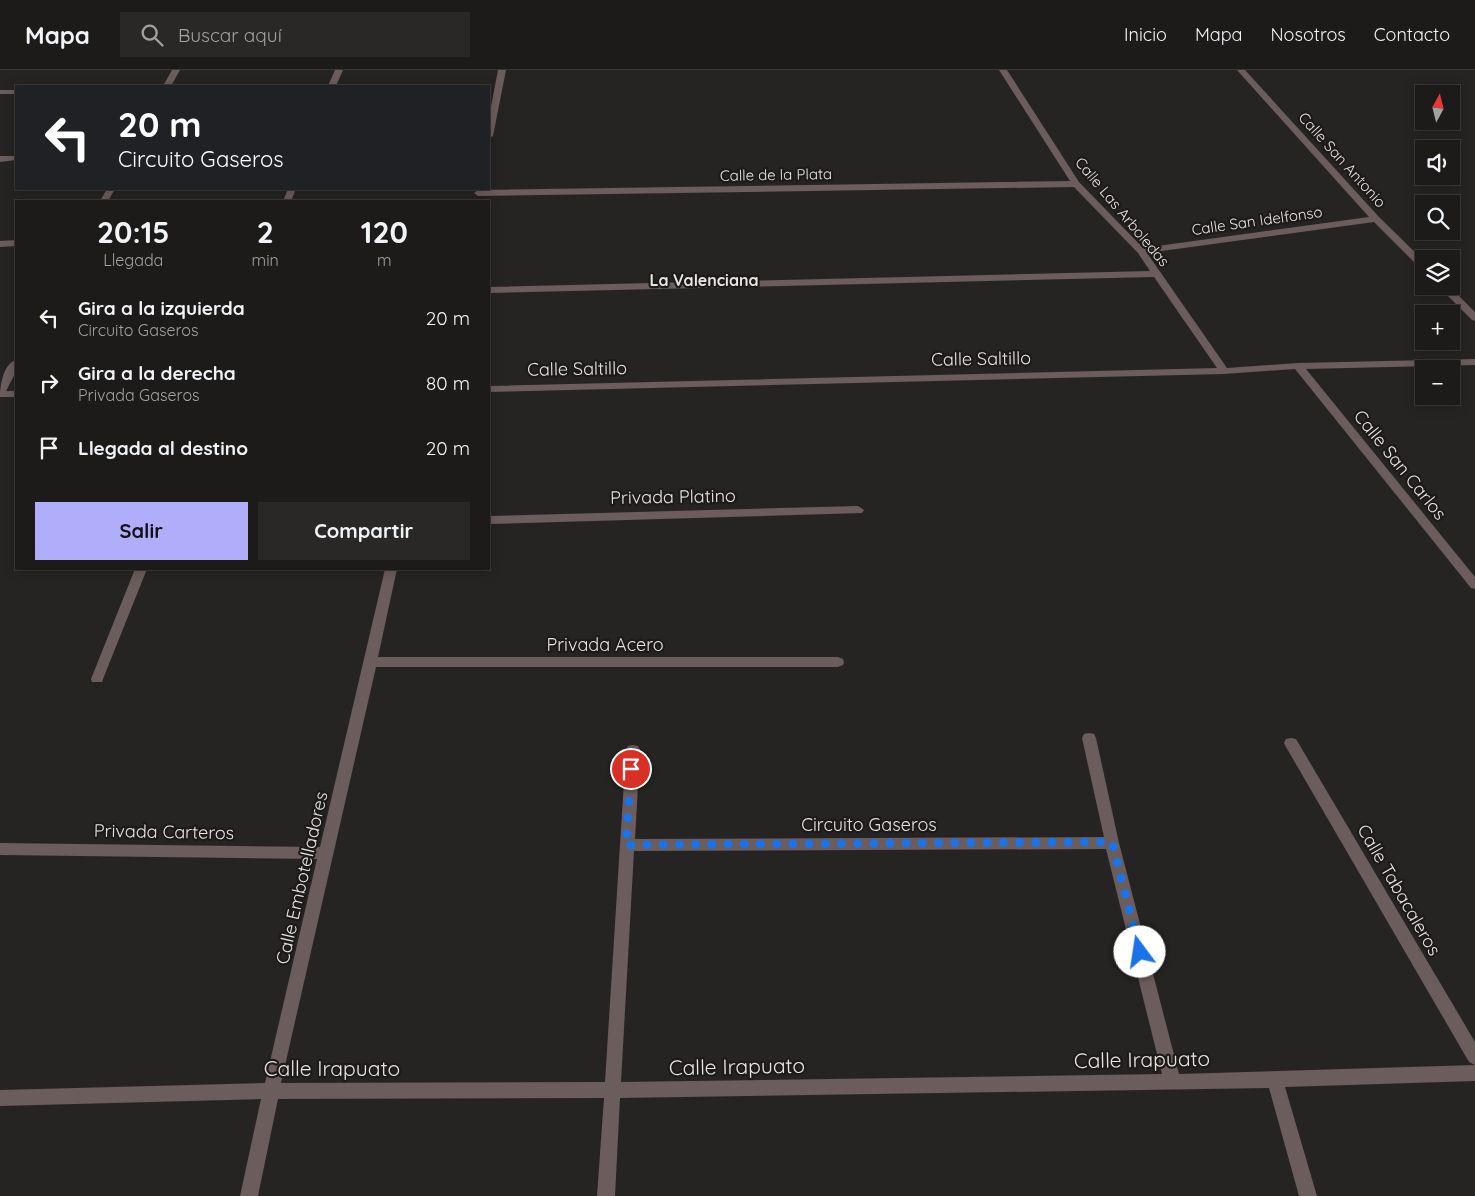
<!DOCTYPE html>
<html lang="es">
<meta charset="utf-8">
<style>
body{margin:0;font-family:Quicksand,sans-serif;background:#292827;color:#f1f3f6;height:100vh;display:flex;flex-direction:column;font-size:19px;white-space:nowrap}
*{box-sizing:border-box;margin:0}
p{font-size:16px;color:#a0a1a2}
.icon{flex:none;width:28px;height:28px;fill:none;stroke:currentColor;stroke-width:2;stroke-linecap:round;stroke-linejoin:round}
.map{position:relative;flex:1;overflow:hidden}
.sheet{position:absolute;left:15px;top:130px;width:475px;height:370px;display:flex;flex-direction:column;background:#1c1b1a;border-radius:0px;box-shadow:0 2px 12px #0003,0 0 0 1px #3a3939}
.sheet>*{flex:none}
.hud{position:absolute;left:15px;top:15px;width:475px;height:105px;border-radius:0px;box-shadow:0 2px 12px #0003,0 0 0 1px #3a3939;background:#202124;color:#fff;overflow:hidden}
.needle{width:32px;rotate:7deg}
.buttons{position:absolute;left:1415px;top:15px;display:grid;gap:10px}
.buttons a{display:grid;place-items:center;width:45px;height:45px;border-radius:0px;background:#1c1b1a;box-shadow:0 2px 12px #0003,0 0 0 1px #3a3939;font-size:25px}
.pin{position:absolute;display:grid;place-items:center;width:42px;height:42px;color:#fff;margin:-21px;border:2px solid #fff;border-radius:50%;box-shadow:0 1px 5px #0007}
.me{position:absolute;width:55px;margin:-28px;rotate:346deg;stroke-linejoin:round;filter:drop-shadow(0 0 4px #0008)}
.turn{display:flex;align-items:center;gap:18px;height:105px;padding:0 20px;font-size:22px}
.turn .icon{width:65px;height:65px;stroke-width:2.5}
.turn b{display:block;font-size:35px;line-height:42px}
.eta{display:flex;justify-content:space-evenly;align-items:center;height:85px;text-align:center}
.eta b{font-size:30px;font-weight:700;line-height:35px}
.action{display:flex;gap:10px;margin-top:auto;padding:10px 20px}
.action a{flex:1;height:58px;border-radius:0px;background:#b0aefa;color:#111;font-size:20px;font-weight:700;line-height:58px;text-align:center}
.action a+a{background:#292827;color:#f1f3f6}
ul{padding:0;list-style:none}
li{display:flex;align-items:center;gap:15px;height:65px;padding:0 20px}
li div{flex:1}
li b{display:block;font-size:19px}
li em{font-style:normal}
header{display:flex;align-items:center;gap:30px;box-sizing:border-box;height:70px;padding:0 25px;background:#1c1b1a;border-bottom:1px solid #3a3939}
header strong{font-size:24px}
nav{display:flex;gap:28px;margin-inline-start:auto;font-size:18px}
.search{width:350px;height:45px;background:#292827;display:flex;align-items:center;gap:12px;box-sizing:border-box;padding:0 18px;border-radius:0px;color:#a0a1a2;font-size:19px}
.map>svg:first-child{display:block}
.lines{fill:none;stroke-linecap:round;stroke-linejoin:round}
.street{fill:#6b5d5b;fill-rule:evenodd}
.route{stroke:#1a73e8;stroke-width:9;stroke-dasharray:0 16.2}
.labels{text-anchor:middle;stroke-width:4.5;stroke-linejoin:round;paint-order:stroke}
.far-street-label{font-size:15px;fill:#e6e5e4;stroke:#1d1a19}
.far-quarter-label{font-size:16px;font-weight:bold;fill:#e6e5e4;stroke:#1d1a19}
.street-label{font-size:18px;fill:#e6e5e4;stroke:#1d1a19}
.near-street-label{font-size:21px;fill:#e6e5e4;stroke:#1d1a19}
</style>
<header>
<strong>Mapa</strong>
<div class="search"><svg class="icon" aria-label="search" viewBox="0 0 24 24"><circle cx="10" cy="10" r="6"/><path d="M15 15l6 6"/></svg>Buscar aquí</div>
<nav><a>Inicio</a><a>Mapa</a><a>Nosotros</a><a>Contacto</a></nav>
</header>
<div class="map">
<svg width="1475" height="1126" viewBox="0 0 1475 1126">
<rect width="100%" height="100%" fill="#262422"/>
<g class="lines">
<g class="street">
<polygon points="172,0 180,0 171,16 163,16"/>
<polygon points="335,0 343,0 336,16 328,16"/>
<polygon points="498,0 506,0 493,66 489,68 489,47"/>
<polygon points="999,0 1007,0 1079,112 1143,178 1369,147 1237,0 1245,0 1379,147 1424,191 1424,200 1421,199 1374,152 1147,183 1227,298 1298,293 1475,289 1475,295 1306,299 1475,507 1475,519 1471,518 1295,299 1224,304 489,322 489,316 1217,298 1154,207 489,223 489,217 1150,201 1138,183 1074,117 478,126 474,123 478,120 1070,111"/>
<rect x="0" y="20" width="16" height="4"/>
<polygon points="0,86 16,86 16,90 0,92"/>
<polygon points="107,119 115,119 108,131 100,131"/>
<polygon points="288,119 296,119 291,131 283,131"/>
<polygon points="16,170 16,176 0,177 0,171"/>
<polygon points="1438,216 1449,216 1475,242 1475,251 1472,250"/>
<path d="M16,290V302L6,321H16V327H0C0,316 3,294 16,290Z"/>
<polygon points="858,436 864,440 862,443 489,454 489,446"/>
<polygon points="135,499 147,499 103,609 102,612 92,612 91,609"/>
<path d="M385,499H397L378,587H838L843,589L844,592L843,595L838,597H376L281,1013L605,1012L626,680L628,676L633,675L638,676L640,680L635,769L1104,767L1082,668L1084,664L1089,663L1094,664L1096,668L1119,773L1179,1004L1475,995V1011L1285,1017L1317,1126H1299L1269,1018L620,1028L615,1126H597L604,1028L278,1029L258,1126H240L261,1029L0,1036V1020L265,1013L317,789L0,785V773L320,777ZM1106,779L1162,1004L621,1012L634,781Z"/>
<polygon points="1291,668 1296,669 1475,972 1475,995 1469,992 1286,677 1284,673 1286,669"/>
</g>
</g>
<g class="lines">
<polyline class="route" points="631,699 626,775 1112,772 1140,882"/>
</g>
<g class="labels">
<g class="far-street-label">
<text transform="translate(1342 90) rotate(48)" y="5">Calle San Antonio</text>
<text transform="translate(776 105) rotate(-1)" y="5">Calle de la Plata</text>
<text transform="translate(1122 142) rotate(50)" y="5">Calle Las Arboledas</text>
<text transform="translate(1257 151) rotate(-8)" y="5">Calle San Idelfonso</text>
</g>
<g class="far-quarter-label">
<text x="704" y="216">La Valenciana</text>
</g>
<g class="street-label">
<text transform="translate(981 289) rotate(-1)" y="6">Calle Saltillo</text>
<text transform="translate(577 299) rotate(-1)" y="6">Calle Saltillo</text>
<text transform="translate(1400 395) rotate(51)" y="6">Calle San Carlos</text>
<text transform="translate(673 427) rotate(-1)" y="6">Privada Platino</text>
<text x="605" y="581">Privada Acero</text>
<text x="869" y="761">Circuito Gaseros</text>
<text transform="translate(164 762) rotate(1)" y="6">Privada Carteros</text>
<text transform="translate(302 808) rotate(-77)" y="6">Calle Embotelladores</text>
<text transform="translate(1399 820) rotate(60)" y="6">Calle Tabacaleros</text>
</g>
<g class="near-street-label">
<text transform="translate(1142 990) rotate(-1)" y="7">Calle Irapuato</text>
<text transform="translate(737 997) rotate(-1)" y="7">Calle Irapuato</text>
<text x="332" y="1006">Calle Irapuato</text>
</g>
</g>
</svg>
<div class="buttons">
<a><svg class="needle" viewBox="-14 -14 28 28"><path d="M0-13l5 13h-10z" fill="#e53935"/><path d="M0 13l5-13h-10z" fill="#a0a1a2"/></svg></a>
<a><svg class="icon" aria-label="sound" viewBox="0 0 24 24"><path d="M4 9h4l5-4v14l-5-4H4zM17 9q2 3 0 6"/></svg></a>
<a><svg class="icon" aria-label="search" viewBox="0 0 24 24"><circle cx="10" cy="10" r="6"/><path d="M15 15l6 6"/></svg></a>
<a><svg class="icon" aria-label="layers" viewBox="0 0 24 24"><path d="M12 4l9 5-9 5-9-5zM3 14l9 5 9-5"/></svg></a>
<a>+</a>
<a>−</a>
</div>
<div class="pin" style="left:631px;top:699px;background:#d93025"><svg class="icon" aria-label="arrive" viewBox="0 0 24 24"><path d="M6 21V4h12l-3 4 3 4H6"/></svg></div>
<svg class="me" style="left:1140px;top:882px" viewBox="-20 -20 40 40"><circle r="19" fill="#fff"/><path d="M0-13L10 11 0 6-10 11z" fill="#1a73e8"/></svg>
<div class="hud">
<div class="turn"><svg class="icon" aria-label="left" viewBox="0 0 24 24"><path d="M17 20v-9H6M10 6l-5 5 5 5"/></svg><div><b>20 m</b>Circuito Gaseros</div></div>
</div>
<section class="sheet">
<div class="eta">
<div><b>20:15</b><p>Llegada</p></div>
<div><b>2</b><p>min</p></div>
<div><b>120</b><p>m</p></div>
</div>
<ul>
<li><svg class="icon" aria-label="left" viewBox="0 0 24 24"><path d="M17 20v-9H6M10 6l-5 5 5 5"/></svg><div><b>Gira a la izquierda</b><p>Circuito Gaseros</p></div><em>20 m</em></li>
<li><svg class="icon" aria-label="right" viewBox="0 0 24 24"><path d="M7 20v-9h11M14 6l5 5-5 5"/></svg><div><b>Gira a la derecha</b><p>Privada Gaseros</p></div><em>80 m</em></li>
<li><svg class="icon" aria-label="arrive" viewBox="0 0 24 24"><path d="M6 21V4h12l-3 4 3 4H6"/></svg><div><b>Llegada al destino</b></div><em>20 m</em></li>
</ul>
<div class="action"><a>Salir</a><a>Compartir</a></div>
</section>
</div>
